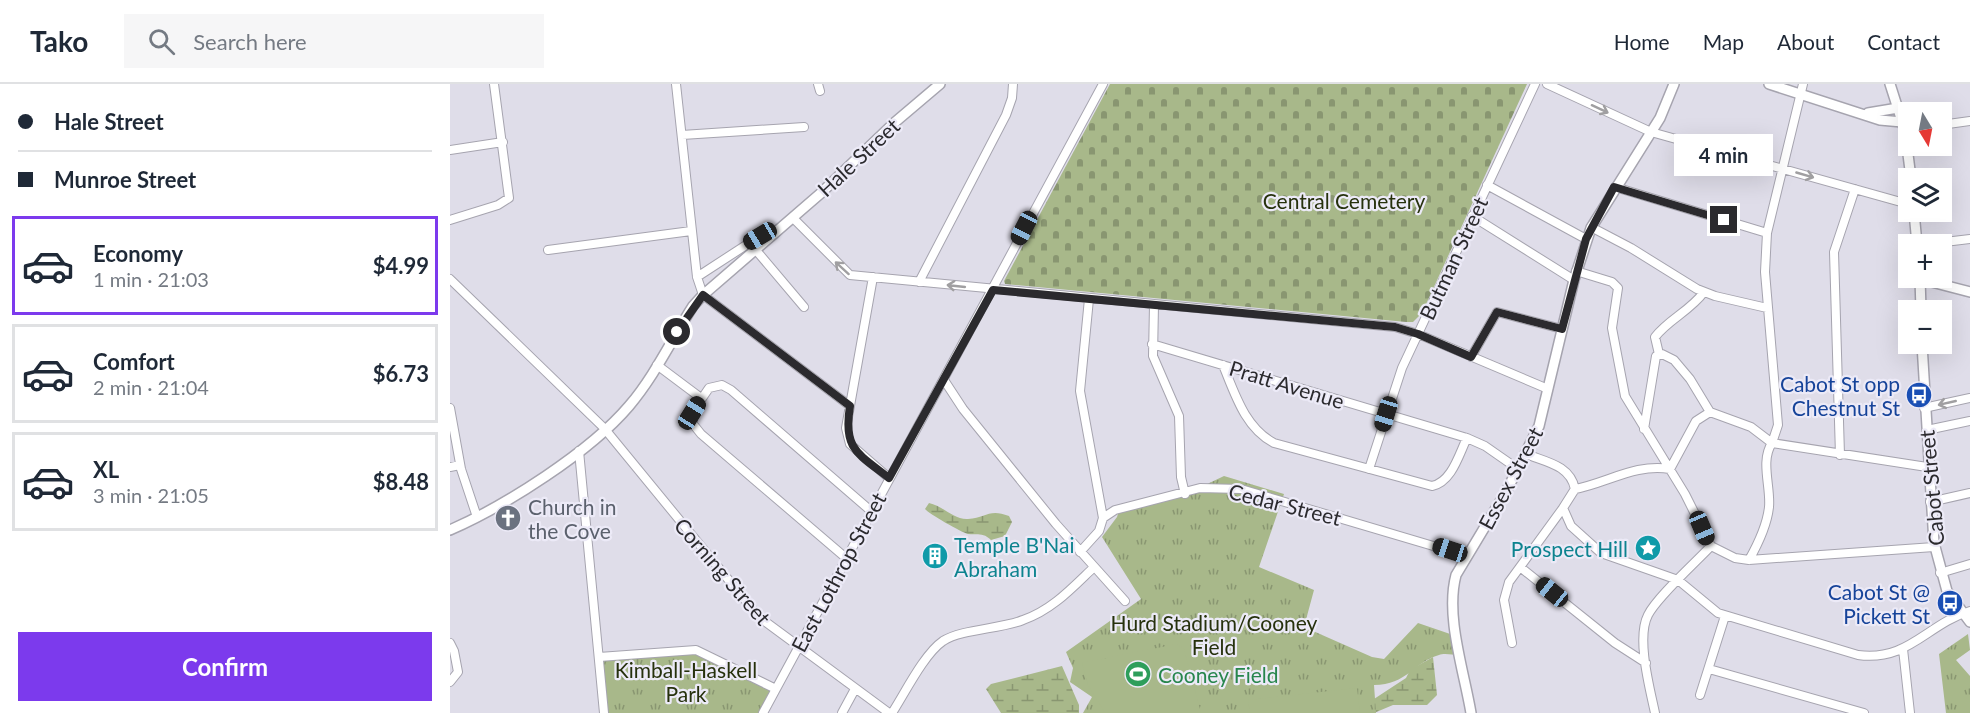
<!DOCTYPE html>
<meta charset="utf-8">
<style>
:root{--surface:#fff;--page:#f6f6f7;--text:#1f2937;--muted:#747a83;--line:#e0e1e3;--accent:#7c3aed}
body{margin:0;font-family:Lato,sans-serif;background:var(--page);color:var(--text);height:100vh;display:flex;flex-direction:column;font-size:22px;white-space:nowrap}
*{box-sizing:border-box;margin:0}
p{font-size:20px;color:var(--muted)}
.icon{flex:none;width:33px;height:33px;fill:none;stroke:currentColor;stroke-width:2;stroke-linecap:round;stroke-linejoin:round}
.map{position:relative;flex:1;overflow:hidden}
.drawer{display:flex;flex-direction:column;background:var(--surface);width:450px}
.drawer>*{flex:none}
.banner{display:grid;align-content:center;height:132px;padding:0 18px;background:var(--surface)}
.needle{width:39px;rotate:170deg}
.fabs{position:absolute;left:1448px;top:18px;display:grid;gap:12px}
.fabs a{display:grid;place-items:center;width:54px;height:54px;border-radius:0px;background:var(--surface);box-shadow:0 6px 24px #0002;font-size:30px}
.end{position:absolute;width:27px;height:27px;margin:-14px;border:8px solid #2b2a2e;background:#fff;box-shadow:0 0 0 3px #fff}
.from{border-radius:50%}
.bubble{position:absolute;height:42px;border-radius:0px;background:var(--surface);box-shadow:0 6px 24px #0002;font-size:20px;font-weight:700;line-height:42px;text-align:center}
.car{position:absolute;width:18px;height:36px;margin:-18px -9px;border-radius:8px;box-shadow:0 0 4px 2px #0007;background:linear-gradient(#222 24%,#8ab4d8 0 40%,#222 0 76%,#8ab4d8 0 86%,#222 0)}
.banner b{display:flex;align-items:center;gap:21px;height:57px;font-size:22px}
.banner b+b{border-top:2px solid var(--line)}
.banner i{width:15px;height:15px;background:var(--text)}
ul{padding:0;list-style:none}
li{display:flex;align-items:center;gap:18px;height:99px;margin:0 12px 9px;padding:0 6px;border:3px solid var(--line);border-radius:0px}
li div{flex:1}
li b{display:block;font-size:22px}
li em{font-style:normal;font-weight:700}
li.on{border-color:var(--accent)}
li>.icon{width:54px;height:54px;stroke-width:1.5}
.button{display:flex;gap:12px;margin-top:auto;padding:12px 18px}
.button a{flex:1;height:69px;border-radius:0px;background:var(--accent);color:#fff;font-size:24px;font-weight:700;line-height:69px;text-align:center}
header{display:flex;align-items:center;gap:36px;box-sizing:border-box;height:84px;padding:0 30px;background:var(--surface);border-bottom:2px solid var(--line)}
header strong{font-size:28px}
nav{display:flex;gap:33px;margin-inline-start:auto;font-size:21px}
.search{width:420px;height:54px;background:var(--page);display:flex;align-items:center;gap:15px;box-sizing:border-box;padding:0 21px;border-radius:0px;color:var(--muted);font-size:22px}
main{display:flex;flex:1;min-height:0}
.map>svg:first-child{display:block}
.wetland{fill:url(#wetland-marsh)}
.cemetery{fill:url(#cemetery-stones)}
.park{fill:url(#park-tufts)}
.garden{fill:#a8b88a}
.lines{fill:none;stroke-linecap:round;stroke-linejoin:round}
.minor-casing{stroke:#a6a4af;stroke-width:10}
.major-casing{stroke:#a6a4af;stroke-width:12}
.minor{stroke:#fff;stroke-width:8}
.major{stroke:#fff;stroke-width:9}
.oneway{stroke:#a09fa1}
.route{stroke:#2b2a2e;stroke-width:8}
.labels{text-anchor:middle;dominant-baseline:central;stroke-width:4.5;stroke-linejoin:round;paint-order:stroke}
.street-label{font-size:21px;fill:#2b2a2e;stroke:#eceaf7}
.park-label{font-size:21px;fill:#26310c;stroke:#eceaf7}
.transit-label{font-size:21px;fill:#164399;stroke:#eceaf7;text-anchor:end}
.worship-label{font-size:21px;fill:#5b616d;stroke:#eceaf7;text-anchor:start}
.culture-label{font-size:21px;fill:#0d838f;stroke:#eceaf7;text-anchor:start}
.leisure-label{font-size:21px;fill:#27864d;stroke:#eceaf7;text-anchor:start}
</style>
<header>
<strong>Tako</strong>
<div class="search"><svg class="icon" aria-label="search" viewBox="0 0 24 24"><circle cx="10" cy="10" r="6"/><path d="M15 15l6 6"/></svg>Search here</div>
<nav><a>Home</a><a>Map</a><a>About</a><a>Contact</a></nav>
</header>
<main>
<section class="drawer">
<div class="banner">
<b><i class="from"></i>Hale Street</b>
<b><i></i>Munroe Street</b>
</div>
<ul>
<li class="on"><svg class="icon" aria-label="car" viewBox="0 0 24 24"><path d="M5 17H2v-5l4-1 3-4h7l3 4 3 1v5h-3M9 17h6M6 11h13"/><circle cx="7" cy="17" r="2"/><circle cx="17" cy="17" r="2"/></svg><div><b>Economy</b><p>1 min · 21:03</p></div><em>$4.99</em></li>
<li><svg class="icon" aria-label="car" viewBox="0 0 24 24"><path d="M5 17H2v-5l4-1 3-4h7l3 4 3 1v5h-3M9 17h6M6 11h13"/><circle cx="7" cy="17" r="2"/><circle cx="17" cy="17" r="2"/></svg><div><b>Comfort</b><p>2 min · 21:04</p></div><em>$6.73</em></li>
<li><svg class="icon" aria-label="car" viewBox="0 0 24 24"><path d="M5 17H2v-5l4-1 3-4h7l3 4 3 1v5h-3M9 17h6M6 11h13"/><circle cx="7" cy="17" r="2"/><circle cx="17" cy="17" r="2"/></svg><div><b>XL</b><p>3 min · 21:05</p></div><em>$8.48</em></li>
</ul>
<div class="button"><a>Confirm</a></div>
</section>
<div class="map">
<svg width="1520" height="629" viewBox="0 0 1520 629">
<defs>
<pattern id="wetland-marsh" width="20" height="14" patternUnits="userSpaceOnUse" patternTransform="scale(1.5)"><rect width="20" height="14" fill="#a8b88a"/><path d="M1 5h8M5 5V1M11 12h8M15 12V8" fill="none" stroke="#899671"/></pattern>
<pattern id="cemetery-stones" width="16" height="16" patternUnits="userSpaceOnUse" patternTransform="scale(1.5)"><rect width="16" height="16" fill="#a8b88a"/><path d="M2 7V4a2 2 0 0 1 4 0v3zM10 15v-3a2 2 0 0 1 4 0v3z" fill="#899671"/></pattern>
<pattern id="park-tufts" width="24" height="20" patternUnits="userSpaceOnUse" patternTransform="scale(1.5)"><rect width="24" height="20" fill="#a8b88a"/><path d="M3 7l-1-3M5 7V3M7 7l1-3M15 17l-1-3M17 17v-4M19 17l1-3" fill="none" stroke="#899671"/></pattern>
</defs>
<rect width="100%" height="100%" fill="#dfdde9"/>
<path class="wetland" d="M479,419C493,422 504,436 518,435C536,434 539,424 559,432L562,438L555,452L541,456C533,448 527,451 518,450C511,448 479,430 475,425Z
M983,573L987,611L977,621H943L924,629V615L956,594L960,586Z
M612,582L629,621V629H551L536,605L541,600Z"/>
<path class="cemetery" d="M660,0H1077L972,229L963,238H956L555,200L554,197Z"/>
<path class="park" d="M774,392L834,410L809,483L864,506L854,543L922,573L934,575L968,539L1006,552L1009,571C1003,571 994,569 989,571C964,578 957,601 924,601L926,629H633L642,613L620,598L623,584L616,568L691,515L652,453L667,433L671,420L700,414L730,413Z
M1518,550L1520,566L1506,576L1520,592V629H1496L1489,570Z
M246,566L323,602L311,629H154L149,573Z"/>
<path class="garden" d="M727,560L734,565L751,629H655L638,601L632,579Z
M907,604L910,629H800L798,616Z"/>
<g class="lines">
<defs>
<path id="minor" d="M226,0L247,193L253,211L400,322
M368,0L370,7
M1097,0L1201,48L1458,120
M1353,0L1317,149L1315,188L1328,341L1322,359L1477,383
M1491,41L1520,37
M232,51L354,43
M0,66L53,58
M1037,101L1136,155
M1165,103L1317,149
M1022,132L1124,196
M343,134L400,191L945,243L968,250L1098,305
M0,136L48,121L59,114L44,0
M1141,143L1181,164L1247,205L1265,212L1317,224
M1478,160L1520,155
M305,165L354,223
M98,166L241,147
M1126,187L1162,198L1168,204L1162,244L1175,312L1235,410L1261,462C1245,479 1207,513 1198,531C1186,554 1200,605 1205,629
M247,193L310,152L325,147
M423,193L396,344L400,360L439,394
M0,195L154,344L309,533L439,629
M469,198L556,31L562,14L563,0
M704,221L703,272L729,332L731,393L735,410
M702,260L1017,354L1035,362L1068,385
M1209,270L1205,253C1219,235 1240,227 1254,208
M1021,273L1047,228L1112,245
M207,281L251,314
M773,281C785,310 795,344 824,359L982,402C1002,398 1009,370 1017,354
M494,296L513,325L606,440L675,517
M0,324L11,385L27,433
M1474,324L1520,314
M1194,345L1206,272L1212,270L1224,276L1240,295L1260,328L1301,343L1322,359C1310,377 1321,403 1319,423C1317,442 1308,460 1299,476
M1477,346L1520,337
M129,367L154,629
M1076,370C1096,378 1120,381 1125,405L1113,424L1121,442L1151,469L1228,496L1268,529L1408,571C1458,578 1477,540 1520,527
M1390,371L1384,168L1405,105
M0,383L10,381
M919,385L952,284L1085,0
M1125,405C1157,399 1186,379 1220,385L1246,337L1260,328
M1480,418L1520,409
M653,434L665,426L750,404L791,405L1017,472
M1261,462L1285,474L1299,476L1484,463
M630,468L649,447L653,434L630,307L639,215
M396,474L251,350L243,340L242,329L259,304L272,301L281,306L421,427
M1070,483L1165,559L1196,579
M1490,489L1520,480
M0,559L4,567L8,588L0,598
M1062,559L1054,516L1059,498L1113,424
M1453,565L1460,629
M149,573L246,566L326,605
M1259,585L1414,629
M1250,611L1275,532
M313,629L653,0
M392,629L405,605
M442,629C455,609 474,570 493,557C512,545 551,545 573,536C602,526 622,504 643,484"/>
<path id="major" d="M1319,0L1430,36L1452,38
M1440,0L1455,47L1461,94
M1418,29L1448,24
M1464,128L1467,160
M1470,194L1471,226
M1470,195L1520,208
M1472,260L1484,459L1497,507L1520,538
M0,446C55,422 140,368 179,322C204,293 222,255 243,222L253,211L371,109L444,39L490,0
M1021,629C1014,587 995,532 1006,491L1057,406L1089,342L1124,196L1141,144L1210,34L1224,0"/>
</defs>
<use href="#minor" class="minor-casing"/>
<use href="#major" class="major-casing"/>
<use href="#minor" class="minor"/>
<use href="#major" class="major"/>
</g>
<defs><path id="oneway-shaft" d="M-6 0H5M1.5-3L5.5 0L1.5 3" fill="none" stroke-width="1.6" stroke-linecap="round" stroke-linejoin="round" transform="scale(1.5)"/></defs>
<g class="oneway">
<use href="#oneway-shaft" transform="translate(1150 25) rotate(25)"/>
<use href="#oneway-shaft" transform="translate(1355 91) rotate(16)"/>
<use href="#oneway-shaft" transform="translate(392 184) rotate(-138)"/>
<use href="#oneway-shaft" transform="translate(506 202) rotate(-174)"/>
<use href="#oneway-shaft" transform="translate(1497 319) rotate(167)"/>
</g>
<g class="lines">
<path class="route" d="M227,248L253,211L400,322C393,365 407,369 439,394L543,206L945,243L968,250L1021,273L1047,228L1112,245L1136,155L1164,103L1274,136"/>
</g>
<defs>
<symbol id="bus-disc" viewBox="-11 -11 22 22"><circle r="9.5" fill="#1a4fb4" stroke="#eceaf7"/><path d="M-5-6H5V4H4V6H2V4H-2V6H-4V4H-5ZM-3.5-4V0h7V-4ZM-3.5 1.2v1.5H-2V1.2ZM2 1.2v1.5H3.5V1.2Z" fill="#fff"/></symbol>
<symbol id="church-disc" viewBox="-11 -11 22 22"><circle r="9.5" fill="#6b7280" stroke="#eceaf7"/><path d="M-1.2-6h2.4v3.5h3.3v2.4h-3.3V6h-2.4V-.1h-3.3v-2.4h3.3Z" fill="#fff"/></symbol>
<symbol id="sight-disc" viewBox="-11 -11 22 22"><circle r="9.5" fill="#0f9aa8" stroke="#eceaf7"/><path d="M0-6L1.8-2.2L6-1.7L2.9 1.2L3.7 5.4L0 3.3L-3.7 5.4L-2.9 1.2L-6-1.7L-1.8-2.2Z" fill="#fff"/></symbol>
<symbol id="building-disc" viewBox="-11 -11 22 22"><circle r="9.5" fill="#0f9aa8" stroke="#eceaf7"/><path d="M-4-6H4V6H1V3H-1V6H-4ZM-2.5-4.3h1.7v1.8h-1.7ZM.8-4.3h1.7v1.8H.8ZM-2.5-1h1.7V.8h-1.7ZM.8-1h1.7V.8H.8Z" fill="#fff"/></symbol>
<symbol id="stadium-disc" viewBox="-11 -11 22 22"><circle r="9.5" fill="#2e9e5b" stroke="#eceaf7"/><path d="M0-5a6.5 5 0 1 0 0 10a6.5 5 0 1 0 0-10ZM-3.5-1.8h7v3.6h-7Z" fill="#fff"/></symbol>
</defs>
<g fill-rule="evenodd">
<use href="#bus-disc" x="1454" y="296" width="30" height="30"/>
<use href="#church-disc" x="43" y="419" width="30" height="30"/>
<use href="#sight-disc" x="1183" y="449" width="30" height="30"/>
<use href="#building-disc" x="470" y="457" width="30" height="30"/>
<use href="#bus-disc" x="1485" y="504" width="30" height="30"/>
<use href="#stadium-disc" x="673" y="575" width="30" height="30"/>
</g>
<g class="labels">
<g class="street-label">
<text transform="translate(408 73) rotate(-43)">Hale Street</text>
<text transform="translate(1003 174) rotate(-65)">Butman Street</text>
<text transform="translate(837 300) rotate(17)">Pratt Avenue</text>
<text transform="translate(1060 394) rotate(-62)">Essex Street</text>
<text transform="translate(1481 404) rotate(-95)">Cabot Street</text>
<text transform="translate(835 420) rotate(14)">Cedar Street</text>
<text transform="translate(273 487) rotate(49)">Corning Street</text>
<text transform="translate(388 488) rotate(-62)">East Lothrop Street</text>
</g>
<g class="park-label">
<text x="894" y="116">Central Cemetery</text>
<text x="764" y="538">Hurd Stadium/Cooney<tspan x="764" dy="24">Field</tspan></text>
<text x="236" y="585">Kimball-Haskell<tspan x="236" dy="24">Park</tspan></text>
</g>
<g class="transit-label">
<text x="1450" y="299">Cabot St opp<tspan x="1450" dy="24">Chestnut St</tspan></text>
<text x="1480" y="507">Cabot St @<tspan x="1480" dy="24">Pickett St</tspan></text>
</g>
<g class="worship-label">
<text x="78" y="422">Church in<tspan x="78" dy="24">the Cove</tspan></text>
</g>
<g class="culture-label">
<text x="504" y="460">Temple B'Nai<tspan x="504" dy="24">Abraham</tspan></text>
<text x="1178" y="464" text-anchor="end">Prospect Hill</text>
</g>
<g class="leisure-label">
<text x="708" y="590">Cooney Field</text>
</g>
</g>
</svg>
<div class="fabs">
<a><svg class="needle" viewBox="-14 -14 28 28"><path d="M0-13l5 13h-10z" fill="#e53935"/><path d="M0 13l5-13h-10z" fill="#747a83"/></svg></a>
<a><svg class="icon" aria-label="layers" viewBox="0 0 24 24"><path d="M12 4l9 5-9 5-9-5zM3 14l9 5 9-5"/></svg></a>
<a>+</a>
<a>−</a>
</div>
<i class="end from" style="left:227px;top:248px"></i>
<i class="end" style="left:1274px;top:136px"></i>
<div class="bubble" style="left:1224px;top:50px;width:99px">4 min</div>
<i class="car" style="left:574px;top:144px;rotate:207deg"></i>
<i class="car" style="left:310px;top:152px;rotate:239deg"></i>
<i class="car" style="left:242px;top:329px;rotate:32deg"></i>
<i class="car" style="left:936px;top:330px;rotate:197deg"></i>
<i class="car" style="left:1252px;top:444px;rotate:157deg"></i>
<i class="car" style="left:1000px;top:466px;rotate:288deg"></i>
<i class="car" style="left:1102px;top:508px;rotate:309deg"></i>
</div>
</main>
